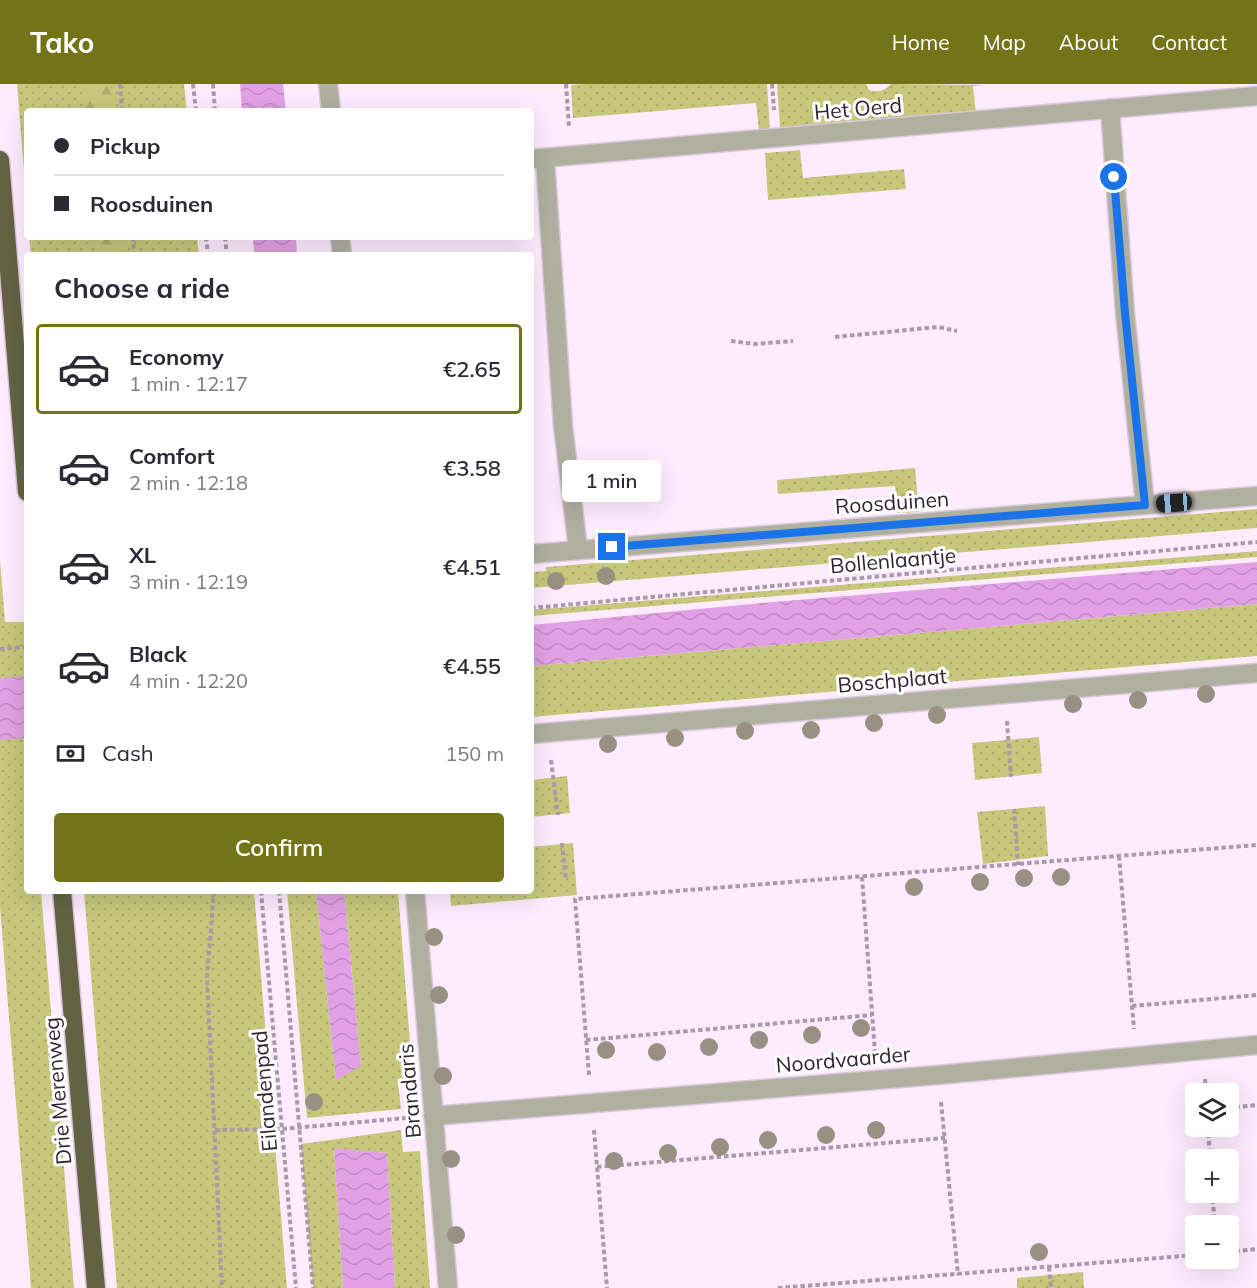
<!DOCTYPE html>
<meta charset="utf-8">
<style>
:root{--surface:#fff;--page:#f2f2f3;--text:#2b2b33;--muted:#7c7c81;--line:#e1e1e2;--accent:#737317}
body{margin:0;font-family:Mulish,sans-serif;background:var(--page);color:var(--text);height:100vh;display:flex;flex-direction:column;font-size:22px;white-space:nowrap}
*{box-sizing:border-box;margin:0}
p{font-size:20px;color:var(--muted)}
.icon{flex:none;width:33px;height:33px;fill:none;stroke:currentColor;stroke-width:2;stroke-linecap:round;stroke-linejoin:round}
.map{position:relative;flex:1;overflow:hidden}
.side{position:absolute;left:24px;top:168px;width:510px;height:642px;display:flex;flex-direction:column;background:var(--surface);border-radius:6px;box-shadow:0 6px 24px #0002}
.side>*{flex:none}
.hud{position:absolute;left:24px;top:24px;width:510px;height:132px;border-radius:6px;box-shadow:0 6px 24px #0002;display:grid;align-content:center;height:132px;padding:0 30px;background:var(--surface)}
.fabs{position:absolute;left:1185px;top:999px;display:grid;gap:12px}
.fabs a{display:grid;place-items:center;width:54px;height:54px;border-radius:6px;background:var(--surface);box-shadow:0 6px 24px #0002;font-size:30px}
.end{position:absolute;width:27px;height:27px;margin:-14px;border:8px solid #1a73e8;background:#fff;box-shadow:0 0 0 3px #fff}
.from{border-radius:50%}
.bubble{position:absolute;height:42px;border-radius:6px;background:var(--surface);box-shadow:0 6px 24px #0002;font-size:20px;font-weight:600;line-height:42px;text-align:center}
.car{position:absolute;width:18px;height:36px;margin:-18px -9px;border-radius:8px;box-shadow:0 0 4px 2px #0007;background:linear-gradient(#222 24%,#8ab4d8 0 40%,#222 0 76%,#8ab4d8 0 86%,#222 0)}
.hud b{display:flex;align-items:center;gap:21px;height:57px;font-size:22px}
.hud b+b{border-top:2px solid var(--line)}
.hud i{width:15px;height:15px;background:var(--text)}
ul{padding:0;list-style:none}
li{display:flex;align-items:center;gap:18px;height:90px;margin:0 12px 9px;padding:0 18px;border:3px solid transparent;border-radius:6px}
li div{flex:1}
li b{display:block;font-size:22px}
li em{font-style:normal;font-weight:600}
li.selected{border-color:var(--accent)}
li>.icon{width:54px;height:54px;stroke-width:1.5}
h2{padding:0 30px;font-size:27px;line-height:72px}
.pay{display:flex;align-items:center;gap:15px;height:66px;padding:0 30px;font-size:22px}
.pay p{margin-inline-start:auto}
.primary-button{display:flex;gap:12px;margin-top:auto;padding:12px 30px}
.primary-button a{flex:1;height:69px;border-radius:6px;background:var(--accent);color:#fff;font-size:24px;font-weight:600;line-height:69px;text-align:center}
header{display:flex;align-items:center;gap:36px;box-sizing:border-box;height:84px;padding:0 30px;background:var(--accent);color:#fff}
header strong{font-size:28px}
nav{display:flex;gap:33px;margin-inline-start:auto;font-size:21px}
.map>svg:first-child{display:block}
.grass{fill:url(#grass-dots)}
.forest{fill:url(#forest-firs)}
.water{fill:url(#water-waves)}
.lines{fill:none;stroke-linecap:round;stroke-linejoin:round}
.minor-casing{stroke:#d9c8d9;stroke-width:21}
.highway-casing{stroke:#d9c8d9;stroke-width:21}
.path{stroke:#a99aa9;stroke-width:4;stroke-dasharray:4.5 3;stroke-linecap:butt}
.minor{stroke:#afb0a0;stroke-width:18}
.highway{stroke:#636343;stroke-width:18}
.tree{fill:#989082}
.route{stroke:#1a73e8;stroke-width:8}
.labels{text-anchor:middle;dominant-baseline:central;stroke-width:6;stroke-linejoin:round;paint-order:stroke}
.street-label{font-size:21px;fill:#302530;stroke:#fff}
</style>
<header>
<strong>Tako</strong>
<nav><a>Home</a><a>Map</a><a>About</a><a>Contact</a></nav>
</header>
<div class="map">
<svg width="1257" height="1204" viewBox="0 0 1257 1204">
<defs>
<pattern id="grass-dots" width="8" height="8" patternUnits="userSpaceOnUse" patternTransform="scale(1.5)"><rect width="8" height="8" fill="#c7c87c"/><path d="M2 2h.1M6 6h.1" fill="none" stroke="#abac6c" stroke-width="1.8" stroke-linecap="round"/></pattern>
<pattern id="forest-firs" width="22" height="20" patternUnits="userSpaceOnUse" patternTransform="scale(1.5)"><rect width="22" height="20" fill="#c7c87c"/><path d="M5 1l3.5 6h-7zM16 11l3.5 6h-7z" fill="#abac6c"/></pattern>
<pattern id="water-waves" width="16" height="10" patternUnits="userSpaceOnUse" patternTransform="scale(1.5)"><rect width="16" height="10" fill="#e2a1e4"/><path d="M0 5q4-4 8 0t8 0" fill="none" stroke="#c28ac4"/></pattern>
</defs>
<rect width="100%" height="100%" fill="#feecfe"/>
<path class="grass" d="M17,0H184L187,27H27V124Z
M586,0H767L770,45L759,47L756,19L573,34L571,1Z
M777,0H866L869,6C878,9 884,7 891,0L986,1L973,2L976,29L780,44Z
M800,66L803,94L904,85L906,105L768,116L765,69Z
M29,153H197L199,171H31Z
M915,384L919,428L898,429L895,402L778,410L777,396Z
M1257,425V444L531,504V488L546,487V483Z
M1257,467V473L531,532V526Z
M0,476L5,538H27V807H41L74,1204H31L0,823Z
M1257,520V572L531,633V582Z
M1039,653L1042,689L975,696L972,659Z
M567,692L570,729L531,733V696Z
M1045,722L1048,772L983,780L977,728Z
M573,759L577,811L451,822L450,807H531V763Z
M84,807H254L287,1204H117Z
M287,807H316L336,995L361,982L344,807H398L413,996L398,998L401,1025L307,1034Z
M401,1046L403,1068L420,1067L430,1204H395L387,1069L334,1065L343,1204H313L301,1060Z
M1083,1188L1084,1204H1017V1194Z"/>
<path class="forest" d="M84,0H111L114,27H86Z
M97,153H126L128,171H98Z"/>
<path class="water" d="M240,0H283L286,27H242Z
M253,153H296L297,171H254Z
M1257,478V520L531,582V541L773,518Z
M27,592V654L0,656V594Z
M316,807H344L361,982L336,996Z
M334,1064L387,1069L395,1204H343Z"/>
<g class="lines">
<defs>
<path id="minor" d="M328,0L331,27
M1110,24L1125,229L1145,421
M545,74L563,342L578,465
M531,75L1257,12
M340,153L342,171
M531,470L1257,412
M531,650L1257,589
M415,807L448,1204
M433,1032L938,991L1257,961"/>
<path id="highway" d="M0,76L27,408
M62,807L96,1204"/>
</defs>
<use href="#minor" class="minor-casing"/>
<use href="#highway" class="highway-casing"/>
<path class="path" d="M120,0L122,27
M193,0L196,27
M213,0L215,27
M566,0L569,44
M772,0L774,26
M133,153L134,171
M206,153L208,171
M225,153L227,171
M835,253L938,243L957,247
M731,257L754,260L793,257
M531,524L1257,458
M0,565L27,563
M1007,637L1011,693
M551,676L558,731
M1014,725L1018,781
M562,759L566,796
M1119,772L1134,945
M862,793L875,969
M214,807L207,893L222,1204
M261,807L296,1204
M279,807L313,1204
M1132,922L1257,911
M586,956L872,931
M589,991L575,815L1257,761
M1205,995L1206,1010
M941,1018L958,1191
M1228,1024L1257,1021
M1208,1042L1210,1076
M215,1046L282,1045L406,1034
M594,1046L607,1204
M597,1083L945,1054
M1212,1108L1215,1142
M1228,1168L1257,1165
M1049,1183L1051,1204
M778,1204L1196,1171"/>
<use href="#minor" class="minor"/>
<use href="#highway" class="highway"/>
</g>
<g class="tree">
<circle cx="606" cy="492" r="9"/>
<circle cx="556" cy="497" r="9"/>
<circle cx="1206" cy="610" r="9"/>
<circle cx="1138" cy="616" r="9"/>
<circle cx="1073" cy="620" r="9"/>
<circle cx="937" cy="631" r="9"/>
<circle cx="874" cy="639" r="9"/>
<circle cx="811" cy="646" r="9"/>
<circle cx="745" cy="647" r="9"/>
<circle cx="675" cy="654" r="9"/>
<circle cx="608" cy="660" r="9"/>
<circle cx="1061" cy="793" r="9"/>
<circle cx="1024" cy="794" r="9"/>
<circle cx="980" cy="798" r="9"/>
<circle cx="914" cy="803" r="9"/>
<circle cx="434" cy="853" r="9"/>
<circle cx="439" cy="911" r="9"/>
<circle cx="861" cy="944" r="9"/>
<circle cx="812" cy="951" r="9"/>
<circle cx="759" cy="956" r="9"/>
<circle cx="709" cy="963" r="9"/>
<circle cx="606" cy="966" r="9"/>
<circle cx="657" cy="968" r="9"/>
<circle cx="443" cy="992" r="9"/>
<circle cx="314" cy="1018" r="9"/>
<circle cx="876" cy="1046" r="9"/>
<circle cx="826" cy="1051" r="9"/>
<circle cx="768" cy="1056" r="9"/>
<circle cx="720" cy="1063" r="9"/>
<circle cx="668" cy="1069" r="9"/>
<circle cx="451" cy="1075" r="9"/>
<circle cx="614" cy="1077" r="9"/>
<circle cx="456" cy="1151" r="9"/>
<circle cx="1039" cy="1168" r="9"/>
</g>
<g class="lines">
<path class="route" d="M612,463L1145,421L1125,229L1114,93"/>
</g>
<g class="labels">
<g class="street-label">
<text transform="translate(858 24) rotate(-5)">Het Oerd</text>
<text transform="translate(892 418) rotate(-4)">Roosduinen</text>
<text transform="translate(893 476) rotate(-5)">Bollenlaantje</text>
<text transform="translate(892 596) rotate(-5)">Boschplaat</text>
<text transform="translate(843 975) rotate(-5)">Noordvaarder</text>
<text transform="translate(57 1007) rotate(-95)">Drie Merenweg</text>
<text transform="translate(264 1007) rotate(-95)">Eilandenpad</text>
<text transform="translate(409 1007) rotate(-95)">Brandaris</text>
</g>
</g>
</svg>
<div class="fabs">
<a><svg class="icon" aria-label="layers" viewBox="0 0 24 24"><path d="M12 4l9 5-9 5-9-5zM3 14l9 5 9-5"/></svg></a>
<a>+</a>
<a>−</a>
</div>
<i class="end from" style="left:1114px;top:93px"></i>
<i class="end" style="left:612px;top:463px"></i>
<div class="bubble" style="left:562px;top:376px;width:99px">1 min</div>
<i class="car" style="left:1174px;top:419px;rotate:266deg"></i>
<div class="hud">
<b><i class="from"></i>Pickup</b>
<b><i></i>Roosduinen</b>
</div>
<section class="side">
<h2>Choose a ride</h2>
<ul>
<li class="selected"><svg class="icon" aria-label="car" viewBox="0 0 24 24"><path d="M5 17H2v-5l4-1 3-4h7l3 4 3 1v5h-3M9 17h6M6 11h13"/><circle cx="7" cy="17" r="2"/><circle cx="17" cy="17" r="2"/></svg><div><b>Economy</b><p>1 min · 12:17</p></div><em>€2.65</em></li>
<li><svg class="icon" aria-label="car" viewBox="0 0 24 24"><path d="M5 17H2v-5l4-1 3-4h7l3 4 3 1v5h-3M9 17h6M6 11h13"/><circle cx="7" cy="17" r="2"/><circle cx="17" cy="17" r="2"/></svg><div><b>Comfort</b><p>2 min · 12:18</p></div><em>€3.58</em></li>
<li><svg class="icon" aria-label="car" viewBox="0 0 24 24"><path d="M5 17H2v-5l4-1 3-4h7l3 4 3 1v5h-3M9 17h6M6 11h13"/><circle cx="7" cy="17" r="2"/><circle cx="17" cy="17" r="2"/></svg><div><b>XL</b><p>3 min · 12:19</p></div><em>€4.51</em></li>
<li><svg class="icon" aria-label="car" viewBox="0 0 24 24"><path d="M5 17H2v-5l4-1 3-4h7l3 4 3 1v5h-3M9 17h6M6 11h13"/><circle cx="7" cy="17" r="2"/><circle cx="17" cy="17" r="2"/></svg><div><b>Black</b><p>4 min · 12:20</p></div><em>€4.55</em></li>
</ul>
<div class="pay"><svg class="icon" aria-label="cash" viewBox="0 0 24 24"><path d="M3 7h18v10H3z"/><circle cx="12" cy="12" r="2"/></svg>Cash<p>150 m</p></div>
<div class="primary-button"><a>Confirm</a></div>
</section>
</div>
